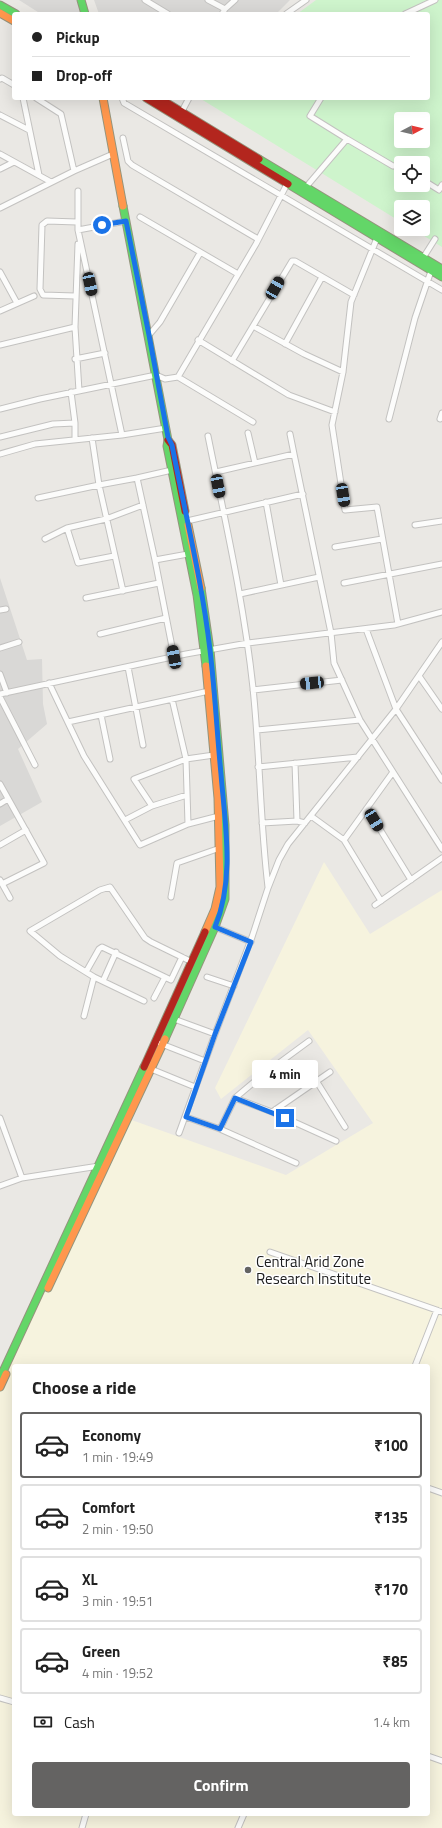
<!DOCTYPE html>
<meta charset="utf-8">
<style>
:root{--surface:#fff;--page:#f2f2f2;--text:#222;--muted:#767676;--line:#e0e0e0;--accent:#646362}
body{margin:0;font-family:"Titillium Web",sans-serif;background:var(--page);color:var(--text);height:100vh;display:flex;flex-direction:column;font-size:15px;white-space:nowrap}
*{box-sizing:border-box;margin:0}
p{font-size:13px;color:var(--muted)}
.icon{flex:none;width:22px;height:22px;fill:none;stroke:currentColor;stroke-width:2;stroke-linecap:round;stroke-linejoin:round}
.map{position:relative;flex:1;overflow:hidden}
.details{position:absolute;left:12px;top:1364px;width:418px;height:452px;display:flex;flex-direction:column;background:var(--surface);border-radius:4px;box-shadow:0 4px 16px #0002}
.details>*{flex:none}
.guide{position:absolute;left:12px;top:12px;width:418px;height:88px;border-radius:4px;box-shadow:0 4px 16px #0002;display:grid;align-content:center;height:88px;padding:0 20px;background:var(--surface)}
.needle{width:26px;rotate:83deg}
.controls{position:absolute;left:394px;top:112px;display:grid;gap:8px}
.controls a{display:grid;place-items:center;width:36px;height:36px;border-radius:4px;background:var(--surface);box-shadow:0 4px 16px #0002;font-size:20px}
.end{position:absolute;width:18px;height:18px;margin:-9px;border:5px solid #1a73e8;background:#fff;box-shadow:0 0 0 2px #fff}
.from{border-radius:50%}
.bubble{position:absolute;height:28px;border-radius:4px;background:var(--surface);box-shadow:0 4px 16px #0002;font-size:13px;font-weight:700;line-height:28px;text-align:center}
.car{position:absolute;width:12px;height:24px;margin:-12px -6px;border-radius:5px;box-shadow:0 0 3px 1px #0007;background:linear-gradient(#222 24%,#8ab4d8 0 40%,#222 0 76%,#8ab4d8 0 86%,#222 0)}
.guide b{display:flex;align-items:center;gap:14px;height:38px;font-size:15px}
.guide b+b{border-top:1px solid var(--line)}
.guide i{width:10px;height:10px;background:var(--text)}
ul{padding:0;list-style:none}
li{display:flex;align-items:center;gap:12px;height:66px;margin:0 8px 6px;padding:0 12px;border:2px solid var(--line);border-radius:4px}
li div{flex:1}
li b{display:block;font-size:15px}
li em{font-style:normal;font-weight:700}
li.active{border-color:var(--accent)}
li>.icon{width:36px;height:36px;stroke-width:1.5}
h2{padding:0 20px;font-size:18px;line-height:48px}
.pay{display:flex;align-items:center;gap:10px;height:44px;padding:0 20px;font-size:15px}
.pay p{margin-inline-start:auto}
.primary-button{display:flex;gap:8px;margin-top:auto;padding:8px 20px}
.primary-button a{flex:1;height:46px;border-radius:4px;background:var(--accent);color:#fff;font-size:16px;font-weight:700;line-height:46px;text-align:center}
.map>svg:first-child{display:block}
.residential{fill:#d9d8d6}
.education{fill:#f6f3de;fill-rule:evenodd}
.park{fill:#cef4cc;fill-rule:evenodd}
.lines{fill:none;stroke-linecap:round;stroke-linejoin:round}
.street-casing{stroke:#c3c2c0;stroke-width:7}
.fast-casing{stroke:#94947c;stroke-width:9}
.slow-casing{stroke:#94947c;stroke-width:9}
.jam-casing{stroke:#94947c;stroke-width:9}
.street{stroke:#fcfcfb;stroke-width:5}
.fast{stroke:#63d668;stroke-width:7}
.slow{stroke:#ff974d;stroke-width:7}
.jam{stroke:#b3261e;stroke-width:7}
.route{stroke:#1a73e8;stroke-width:5}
.poi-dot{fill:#646362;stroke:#fff;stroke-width:1.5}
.labels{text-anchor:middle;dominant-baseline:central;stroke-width:3;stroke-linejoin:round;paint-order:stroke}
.poi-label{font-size:15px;fill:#1c1c1c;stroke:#fff;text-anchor:start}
</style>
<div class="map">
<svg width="442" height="1828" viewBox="0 0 442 1828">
<rect width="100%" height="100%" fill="#eae8e4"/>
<path class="residential" d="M19,0H80L84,14H41Z
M94,0H290L276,14H99Z
M0,578L27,660L42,659L43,704L47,724L18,749L42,802L0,826Z"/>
<path class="education" d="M324,862L370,934L442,890V1828H0V1387L126,1118L286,1175L373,1123L308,1030L221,1099L215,1088ZM14,1366H428V1814H14Z"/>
<path class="park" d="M316,0H442V247L413,229H423V207H401V222L201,99L202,98H428V14H297ZM401,119H423V141H401ZM401,163H423V185H401Z"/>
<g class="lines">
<defs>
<path id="street" d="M145,0L168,14
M208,0L225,9L235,0
M222,14L225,9
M286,14L306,0
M405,14L435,0
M0,79L2,78L14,85
M23,98L39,175
M36,98L61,114L74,171
M122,98L124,103L442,290
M181,113L189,98
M0,115L29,130
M123,138L128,161L132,165L258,239
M347,139L393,166
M0,154L51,182
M0,169L14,162
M423,180L439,190L442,185
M306,187L347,139L310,116L321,98
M78,191V230L122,435L166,428
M0,208L74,171L113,154
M140,217L238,274
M78,230L126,221
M377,238L351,302L343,372L332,425L345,510L377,507L398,624
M78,244L75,327L79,391
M423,258L435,239
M0,272L17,303
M75,296L43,295L40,289L42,225L47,221L77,222
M0,311L34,296
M253,326L304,354L343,372
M149,335L160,322L200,253
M198,340L289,395L335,412
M285,344L322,277
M0,345L75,327
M75,359L105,353
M232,361L292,261H295L354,295
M71,392L75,423V439
M0,409L40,399L156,375L165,379L178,377
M389,419L415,318L431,271
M440,419L442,413
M253,422L178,377L256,244L287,184
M248,433L255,463
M290,434L294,454
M208,436C225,520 244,603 253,688C260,755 260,821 268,887
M0,437L53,424L75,423
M0,454L35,444L122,435
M216,472L294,454L331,633L334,663L360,720L442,849
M137,478L172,470
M38,498L99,485L92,438
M266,502L281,585
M187,521L303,494
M415,525L442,521
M67,528L106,519L143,505
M45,539L67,528L78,563L114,556
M335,547L382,539
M344,583L442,564
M123,591L99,485L137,478L155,560
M240,594L319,577
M86,598L159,583
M0,610L6,609
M366,629L396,709
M100,634L166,618
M0,648L19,642
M174,657L155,560L188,554
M128,667L143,745
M0,674L7,693
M419,676L442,709
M49,683L84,756L140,845L188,824L219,816
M253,690L342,680
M0,694L186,654L248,643L394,625L442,612
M0,697L35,765
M172,699L186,759L188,824
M396,709L442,642
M101,715L110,759
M68,722L209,691
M257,730L360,720
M295,763L297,821
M258,767L358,757
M0,784L44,863L2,884
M0,804L8,799
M152,806L134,779L186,759L214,755
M367,808L411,880
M311,816L344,840
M125,820L152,806L187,795
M262,823L297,821L305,823
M0,845L26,830
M0,880L10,898
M171,897L177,863L220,848
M381,901L344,840L393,772
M375,905L442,858
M215,927L251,942
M86,972L99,949L102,947L171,980L182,957
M207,977L234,986
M103,981L116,952
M154,998L165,977
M144,1001L94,977L60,956L30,931L100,890L110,887L145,938L151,942L192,962
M84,1016L94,977
M174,1019L215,1034
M159,1043L205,1061
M151,1069L195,1087
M317,1082L345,1127
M235,1098L260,1077L309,1041
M272,1112L330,1072
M186,1117L220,1129L296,1163
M0,1118L22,1178L99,1166
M220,1129L235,1098L272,1112L336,1141
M179,1133L215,1034L252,937L268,888L279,860L288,844L396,709L442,780
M0,1186L22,1178
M270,1252L442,1312
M415,1366L437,1310
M428,1488L442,1493
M0,1698L14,1702
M428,1756L442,1761
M82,1828L86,1814
M238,1828L244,1814"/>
<path id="fast" d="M81,0L85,14
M0,5L16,14
M259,159L442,269
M288,184L442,277
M123,206L168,440L167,446L197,595L206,666
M165,1039L215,927L225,899V825L210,650L201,588
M0,1378L144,1067"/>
<path id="slow" d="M0,13L14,21
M103,98L123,206
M188,525L201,588
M205,932L215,909L220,887L218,798L206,666
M48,1288L165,1039
M0,1387L6,1374"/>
<path id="jam" d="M146,98L288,184
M159,98L259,159
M168,440L172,445L185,511
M144,1067L205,932"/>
</defs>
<use href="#street" class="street-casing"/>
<use href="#fast" class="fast-casing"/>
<use href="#slow" class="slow-casing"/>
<use href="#jam" class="jam-casing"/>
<use href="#street" class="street"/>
<use href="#fast" class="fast"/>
<use href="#slow" class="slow"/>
<use href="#jam" class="jam"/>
</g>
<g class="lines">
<path class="route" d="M102,225L126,221L149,335L168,437L172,445C185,513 202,581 210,650C215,691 217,733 221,774C225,824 235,879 215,927L251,942L215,1034L186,1117L220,1129L235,1098L285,1118"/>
</g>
<circle class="poi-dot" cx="248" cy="1270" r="4"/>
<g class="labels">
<g class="poi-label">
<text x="256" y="1261">Central Arid Zone<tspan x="256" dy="17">Research Institute</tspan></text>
</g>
</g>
</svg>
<div class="controls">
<a><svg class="needle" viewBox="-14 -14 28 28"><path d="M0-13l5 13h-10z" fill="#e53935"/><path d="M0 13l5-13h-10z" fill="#767676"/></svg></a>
<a><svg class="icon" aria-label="locate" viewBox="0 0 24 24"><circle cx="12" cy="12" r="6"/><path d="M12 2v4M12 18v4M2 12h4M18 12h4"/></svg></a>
<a><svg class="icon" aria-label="layers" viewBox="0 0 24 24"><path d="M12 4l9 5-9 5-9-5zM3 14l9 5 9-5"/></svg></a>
</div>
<i class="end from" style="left:102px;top:225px"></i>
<i class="end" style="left:285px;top:1118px"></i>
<div class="bubble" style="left:252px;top:1060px;width:66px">4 min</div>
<i class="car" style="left:90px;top:284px;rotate:168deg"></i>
<i class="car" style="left:275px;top:288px;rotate:30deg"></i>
<i class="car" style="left:218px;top:486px;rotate:169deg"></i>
<i class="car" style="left:343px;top:495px;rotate:171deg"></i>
<i class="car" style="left:174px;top:657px;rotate:349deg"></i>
<i class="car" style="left:312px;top:683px;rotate:264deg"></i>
<i class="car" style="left:374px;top:820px;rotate:149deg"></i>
<div class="guide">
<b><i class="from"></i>Pickup</b>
<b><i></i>Drop-off</b>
</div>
<section class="details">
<h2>Choose a ride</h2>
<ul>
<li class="active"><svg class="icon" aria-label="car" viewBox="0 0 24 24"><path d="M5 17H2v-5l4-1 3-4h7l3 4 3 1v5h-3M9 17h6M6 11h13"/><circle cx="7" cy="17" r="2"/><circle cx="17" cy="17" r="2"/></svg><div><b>Economy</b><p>1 min · 19:49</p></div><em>₹100</em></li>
<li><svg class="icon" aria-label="car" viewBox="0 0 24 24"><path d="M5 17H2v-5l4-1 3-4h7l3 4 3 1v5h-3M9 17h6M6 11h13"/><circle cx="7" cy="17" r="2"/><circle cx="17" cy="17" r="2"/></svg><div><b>Comfort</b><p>2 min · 19:50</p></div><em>₹135</em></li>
<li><svg class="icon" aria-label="car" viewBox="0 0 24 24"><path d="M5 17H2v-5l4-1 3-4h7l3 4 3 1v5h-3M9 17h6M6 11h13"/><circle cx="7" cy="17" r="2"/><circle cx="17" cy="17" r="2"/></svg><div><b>XL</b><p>3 min · 19:51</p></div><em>₹170</em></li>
<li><svg class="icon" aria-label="car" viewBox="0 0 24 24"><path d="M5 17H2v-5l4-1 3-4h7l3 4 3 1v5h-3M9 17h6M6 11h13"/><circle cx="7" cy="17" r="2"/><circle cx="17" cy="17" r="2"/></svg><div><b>Green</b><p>4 min · 19:52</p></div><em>₹85</em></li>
</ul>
<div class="pay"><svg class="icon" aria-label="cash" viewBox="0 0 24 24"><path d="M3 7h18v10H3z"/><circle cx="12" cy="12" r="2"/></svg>Cash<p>1.4 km</p></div>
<div class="primary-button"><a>Confirm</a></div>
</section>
</div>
